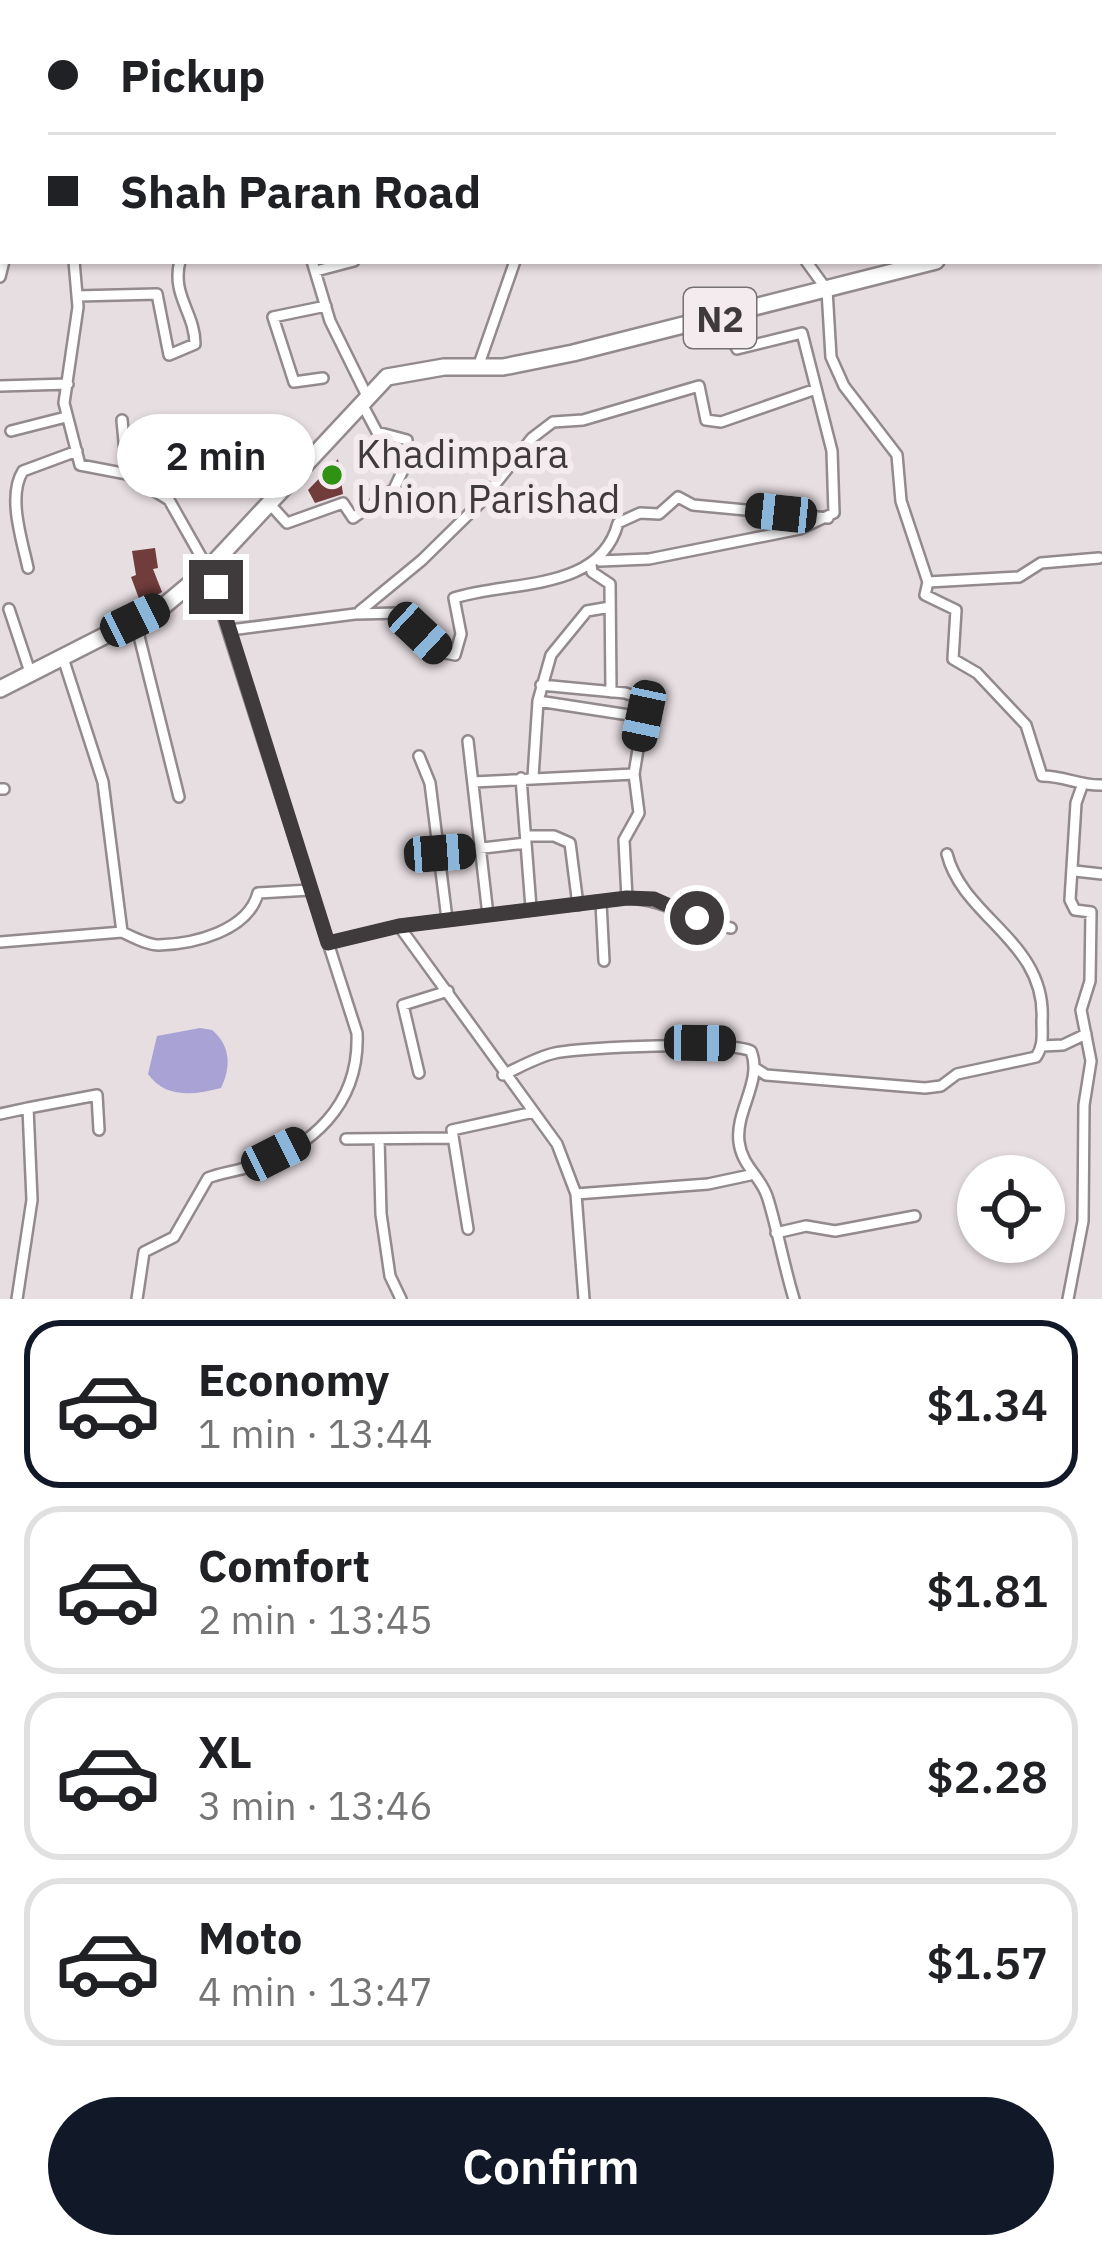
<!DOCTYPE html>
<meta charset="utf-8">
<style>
:root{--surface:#fff;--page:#f6f6f6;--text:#202124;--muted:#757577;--line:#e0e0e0;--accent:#111827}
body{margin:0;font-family:"IBM Plex Sans",sans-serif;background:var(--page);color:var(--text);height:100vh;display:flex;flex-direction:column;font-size:45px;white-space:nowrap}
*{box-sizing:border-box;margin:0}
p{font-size:39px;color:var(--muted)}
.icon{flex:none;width:66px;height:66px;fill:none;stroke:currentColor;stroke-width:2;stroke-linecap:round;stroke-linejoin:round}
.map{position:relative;height:1299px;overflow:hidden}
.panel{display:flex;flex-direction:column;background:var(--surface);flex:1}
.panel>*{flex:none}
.hud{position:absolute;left:0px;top:0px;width:1104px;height:264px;box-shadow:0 3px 9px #0004;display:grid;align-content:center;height:264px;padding:0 48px;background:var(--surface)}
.fabs{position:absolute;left:957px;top:1155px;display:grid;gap:24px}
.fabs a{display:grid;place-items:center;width:108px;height:108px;border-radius:50%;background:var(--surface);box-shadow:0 3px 9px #0004;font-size:60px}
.end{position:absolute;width:54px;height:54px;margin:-27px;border:15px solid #3f3b3d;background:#fff;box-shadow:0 0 0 6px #fff}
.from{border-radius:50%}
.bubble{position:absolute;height:84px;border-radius:42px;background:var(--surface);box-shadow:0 3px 9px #0004;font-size:39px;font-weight:600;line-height:84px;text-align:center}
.car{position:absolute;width:36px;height:72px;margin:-36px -18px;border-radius:15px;box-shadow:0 0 9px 3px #0007;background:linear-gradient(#222 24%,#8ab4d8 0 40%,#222 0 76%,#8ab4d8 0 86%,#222 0)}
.hud b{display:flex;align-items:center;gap:42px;height:114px;font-size:45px}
.hud b+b{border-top:3px solid var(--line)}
.hud i{width:30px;height:30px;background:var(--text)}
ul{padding:21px 0 0;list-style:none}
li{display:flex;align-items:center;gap:36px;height:168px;margin:0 24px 18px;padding:0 24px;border:6px solid var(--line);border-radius:36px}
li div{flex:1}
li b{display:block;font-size:45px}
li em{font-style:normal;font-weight:600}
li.selected{border-color:var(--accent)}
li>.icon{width:108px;height:108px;stroke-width:1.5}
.cta{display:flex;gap:24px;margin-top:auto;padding:24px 48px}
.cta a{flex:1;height:138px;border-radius:72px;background:var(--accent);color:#fff;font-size:48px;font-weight:600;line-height:138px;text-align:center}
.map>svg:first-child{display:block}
.water{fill:#a8a2d5}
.building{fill:#703c3c}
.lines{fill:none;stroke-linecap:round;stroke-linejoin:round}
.minor-casing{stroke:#928a8d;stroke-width:14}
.highway-casing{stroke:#928a8d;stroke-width:20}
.minor{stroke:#fff;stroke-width:9}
.highway{stroke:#fff;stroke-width:15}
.route{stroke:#3f3b3d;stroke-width:15}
.poi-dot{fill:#2f9213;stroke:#f4ebef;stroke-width:4.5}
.labels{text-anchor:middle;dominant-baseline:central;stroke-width:12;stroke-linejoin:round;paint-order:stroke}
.shield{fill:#f4ebef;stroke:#757072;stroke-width:3}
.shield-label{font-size:36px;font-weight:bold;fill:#3f3b3d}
.poi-label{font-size:39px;fill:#3f3b3d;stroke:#f4ebef;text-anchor:start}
</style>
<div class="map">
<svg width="1102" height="1299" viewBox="0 0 1102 1299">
<rect width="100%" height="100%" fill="#e7dee2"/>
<path class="water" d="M200,1028L212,1030C231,1046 231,1067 221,1088C194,1095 166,1099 148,1074L157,1036Z"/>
<path class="building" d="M338,459L343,494L315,503L308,490Z
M155,548L158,568L153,569L162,592L141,604L131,577L136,575L132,551Z"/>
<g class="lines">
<defs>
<path id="minor" d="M905,0L906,3
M303,3L305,0
M569,3V0
M707,3L708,0
M1044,3L1059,0
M1101,68H1102
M0,98H3
M1101,148L1102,147
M0,239L3,241
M74,261L78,307L64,403L80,465L127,474L169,500L208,569L357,1033C360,1104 312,1150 245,1168C232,1172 220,1173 208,1178L174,1237L144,1252L137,1299
M312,261L330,321L367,396
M806,261L827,290L831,357L844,386L897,455L901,501L928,582L925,595L956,610L953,659L977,673L1026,725L1042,776C1066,776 1079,786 1102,785
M316,271L354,261
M0,277L4,261
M77,296L157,294L169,355L195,344C195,313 171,295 180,261
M478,367L515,261
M323,378L294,382L273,317L326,306
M0,386L68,384
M361,402L377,432L407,440
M122,420L127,474
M11,431L66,417
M268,502L287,523L343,503L353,518L394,489L412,451
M600,561L649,559L800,529L834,513L832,451L802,333L737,349L723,317
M591,565L592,572L610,584L611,692
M28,568C22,540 7,496 23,471L77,451
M928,582L1019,577L1041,563L1099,558
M198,603L216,587
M9,609L30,672
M360,611L422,560L480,503L532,438L553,422L583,420L699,386L706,420L721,422L816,389
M135,620L179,797
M230,630L355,614L400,613L440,652L455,655L461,634L454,598C509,580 600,593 618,523L640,513L659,514L678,497L693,505L828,518
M541,685L625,693L646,700L634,774L639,813L624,840L627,898
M538,701L655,719
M468,741L488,915
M419,756L430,783L447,919
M533,777L538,701L551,655L587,611L610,607
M521,778L531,908
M473,782L634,774
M0,789H4
M526,836H554L570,843L578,905
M440,853L526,843
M1075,871L1102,874
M601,903L604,961
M399,926L557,1144L576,1194L584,1299
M122,932C133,937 147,945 159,945C194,944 248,931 258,893L310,890
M0,942L122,932L103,782L62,655
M328,943L399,926L627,898C665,899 693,921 731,928
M1042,1046L1063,1045L1086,1034
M755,1068L766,1075L925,1088L941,1086L957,1074L1036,1057C1044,1045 1042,1035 1042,1021C1047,942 963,918 947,854
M419,1073L403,1005L448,991
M503,1075C520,1067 537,1057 555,1053C584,1047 729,1041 751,1051C763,1081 735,1111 739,1142C742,1167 762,1177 768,1199C778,1232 784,1266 794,1299
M0,1114L28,1108
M346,1139L450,1138
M379,1139L381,1214L390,1276L401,1299
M576,1194L708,1184L750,1175
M468,1229L452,1130L534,1112
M776,1233L806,1226L835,1231L915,1216
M17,1299L32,1200L28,1108L97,1095L99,1130
M1068,1299L1083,1221L1084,1105L1091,1061L1081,1010L1090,981L1091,912L1075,910L1070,900L1076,803L1082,786"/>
<path id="highway" d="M1101,217H1102
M0,689L165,605L208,569L387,377L444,367H503L573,353L936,261"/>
</defs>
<use href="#minor" class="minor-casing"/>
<use href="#highway" class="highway-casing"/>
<use href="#minor" class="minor"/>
<use href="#highway" class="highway"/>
</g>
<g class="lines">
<path class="route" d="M216,587L328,943L399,926L627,898L654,899L697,918"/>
</g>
<circle class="poi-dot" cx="332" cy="475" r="12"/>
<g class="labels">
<rect class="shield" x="684" y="288" width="72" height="60" rx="9"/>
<g class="shield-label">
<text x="720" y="318">N2</text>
</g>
<g class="poi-label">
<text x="356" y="453">Khadimpara<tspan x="356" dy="45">Union Parishad</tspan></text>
</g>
</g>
</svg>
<div class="fabs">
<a><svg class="icon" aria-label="locate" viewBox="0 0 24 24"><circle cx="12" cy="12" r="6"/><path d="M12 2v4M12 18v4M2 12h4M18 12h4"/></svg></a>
</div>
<i class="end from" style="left:697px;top:918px"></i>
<i class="end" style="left:216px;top:587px"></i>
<div class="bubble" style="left:117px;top:414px;width:198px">2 min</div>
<i class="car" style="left:781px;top:513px;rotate:276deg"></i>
<i class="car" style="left:135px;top:620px;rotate:64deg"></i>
<i class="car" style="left:420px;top:633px;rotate:133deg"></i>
<i class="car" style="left:644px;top:716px;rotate:192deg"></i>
<i class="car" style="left:440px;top:853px;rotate:86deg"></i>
<i class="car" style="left:700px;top:1043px;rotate:91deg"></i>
<i class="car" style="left:276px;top:1154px;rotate:63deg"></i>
<div class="hud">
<b><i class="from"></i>Pickup</b>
<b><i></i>Shah Paran Road</b>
</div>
</div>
<section class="panel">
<ul>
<li class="selected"><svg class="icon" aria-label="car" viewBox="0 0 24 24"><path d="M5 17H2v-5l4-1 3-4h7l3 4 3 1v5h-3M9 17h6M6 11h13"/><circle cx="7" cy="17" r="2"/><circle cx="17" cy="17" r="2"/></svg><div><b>Economy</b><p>1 min · 13:44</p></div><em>$1.34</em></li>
<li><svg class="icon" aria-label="car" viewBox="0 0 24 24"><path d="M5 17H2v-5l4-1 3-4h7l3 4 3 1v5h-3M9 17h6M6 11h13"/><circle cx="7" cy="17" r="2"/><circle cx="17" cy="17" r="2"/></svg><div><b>Comfort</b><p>2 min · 13:45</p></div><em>$1.81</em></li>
<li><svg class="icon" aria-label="car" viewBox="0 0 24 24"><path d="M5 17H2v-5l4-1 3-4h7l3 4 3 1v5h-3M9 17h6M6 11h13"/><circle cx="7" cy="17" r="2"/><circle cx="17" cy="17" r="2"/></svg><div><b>XL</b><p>3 min · 13:46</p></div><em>$2.28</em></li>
<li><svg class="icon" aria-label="car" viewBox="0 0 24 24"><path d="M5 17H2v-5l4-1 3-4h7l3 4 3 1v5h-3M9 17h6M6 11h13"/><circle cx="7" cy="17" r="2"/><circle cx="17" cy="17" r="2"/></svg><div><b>Moto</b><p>4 min · 13:47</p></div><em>$1.57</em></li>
</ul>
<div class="cta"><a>Confirm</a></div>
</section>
